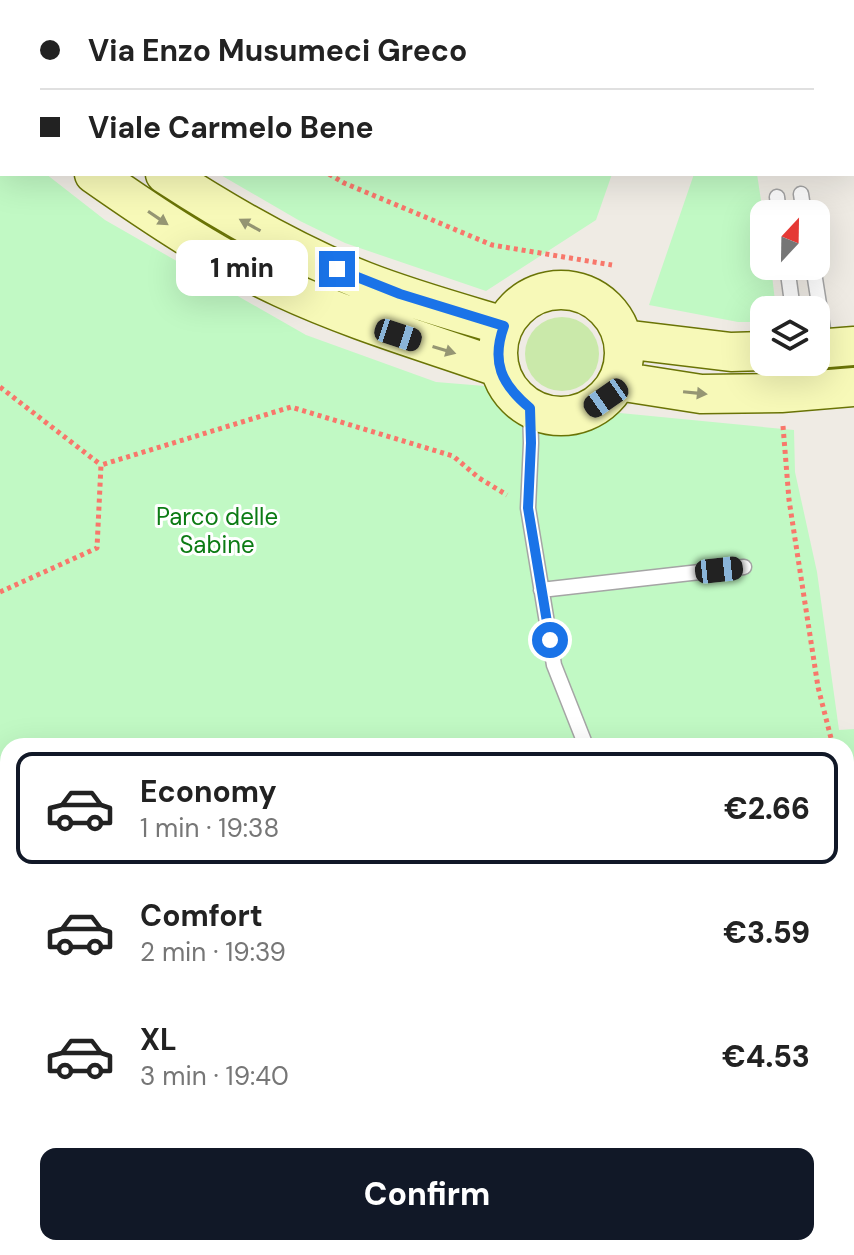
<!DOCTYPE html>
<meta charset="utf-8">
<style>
:root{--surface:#fff;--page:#f6f6f6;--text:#222;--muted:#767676;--line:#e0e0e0;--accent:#111827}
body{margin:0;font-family:"DM Sans",sans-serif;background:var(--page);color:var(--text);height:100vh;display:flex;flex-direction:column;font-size:30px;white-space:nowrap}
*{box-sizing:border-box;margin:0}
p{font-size:26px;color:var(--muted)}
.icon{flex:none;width:44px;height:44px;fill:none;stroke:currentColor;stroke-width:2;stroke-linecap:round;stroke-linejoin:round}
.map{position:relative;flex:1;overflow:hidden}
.sheet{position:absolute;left:0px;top:738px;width:854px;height:518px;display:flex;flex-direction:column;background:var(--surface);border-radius:24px 24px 0 0;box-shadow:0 8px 32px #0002}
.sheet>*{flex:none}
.top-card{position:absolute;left:0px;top:0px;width:854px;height:176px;box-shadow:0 8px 32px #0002;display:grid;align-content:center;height:176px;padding:0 40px;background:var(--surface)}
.needle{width:52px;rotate:22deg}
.controls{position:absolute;left:750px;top:200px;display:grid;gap:16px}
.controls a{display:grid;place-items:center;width:80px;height:80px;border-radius:16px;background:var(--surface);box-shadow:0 8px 32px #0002;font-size:40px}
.end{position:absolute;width:36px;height:36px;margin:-18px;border:10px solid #1a73e8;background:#fff;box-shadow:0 0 0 4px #fff}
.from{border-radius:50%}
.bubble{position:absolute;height:56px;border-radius:16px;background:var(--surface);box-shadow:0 8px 32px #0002;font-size:26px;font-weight:800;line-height:56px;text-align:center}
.car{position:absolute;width:24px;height:48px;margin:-24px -12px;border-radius:10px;box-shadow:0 0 6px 2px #0007;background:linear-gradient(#222 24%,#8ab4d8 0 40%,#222 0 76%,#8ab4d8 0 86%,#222 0)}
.top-card b{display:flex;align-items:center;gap:28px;height:76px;font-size:30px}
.top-card b+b{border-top:2px solid var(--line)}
.top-card i{width:20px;height:20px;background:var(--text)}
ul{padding:14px 0 0;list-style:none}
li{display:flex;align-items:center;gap:24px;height:112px;margin:0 16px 12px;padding:0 24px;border:4px solid transparent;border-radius:16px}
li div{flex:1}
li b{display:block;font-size:30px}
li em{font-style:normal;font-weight:800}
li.on{border-color:var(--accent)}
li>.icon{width:72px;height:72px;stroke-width:1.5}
.cta{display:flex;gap:16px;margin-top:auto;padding:16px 40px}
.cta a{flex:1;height:92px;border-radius:16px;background:var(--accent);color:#fff;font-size:32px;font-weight:800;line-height:92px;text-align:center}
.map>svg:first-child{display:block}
.grass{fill:#cae9aa}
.park{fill:#c1f9c4;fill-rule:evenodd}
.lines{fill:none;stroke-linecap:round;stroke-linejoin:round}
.lane-casing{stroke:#a5a5a5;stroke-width:17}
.secondary-casing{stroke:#6a7406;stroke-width:41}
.path{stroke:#f8776b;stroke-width:5;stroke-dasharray:4 4;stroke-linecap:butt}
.lane{stroke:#fff;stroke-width:14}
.secondary{stroke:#f7f9b8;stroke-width:38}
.oneway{fill:#959673}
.route{stroke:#1a73e8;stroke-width:10}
.labels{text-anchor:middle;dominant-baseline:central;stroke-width:6;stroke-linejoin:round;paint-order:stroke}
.park-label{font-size:24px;fill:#0c7b14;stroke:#fff}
</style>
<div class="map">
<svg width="854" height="1255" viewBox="0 0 854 1255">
<rect width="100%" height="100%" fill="#efebe4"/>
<path class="grass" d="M525 354a37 37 0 1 1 74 0a37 37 0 1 1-74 0Z"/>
<path class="park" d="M2,0H731L732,2H4Z
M0,139L2,174H46L105,220L306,335L436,382L509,388L530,408L549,415L570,416L589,410L794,430L795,472L817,572L839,730L854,729V1255H0ZM8,746H846V1248H8Z
M219,174H612L596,220L486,291L345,243L300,221Z
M694,174H757L764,220V266H771L776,310H764V322H738L649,305Z"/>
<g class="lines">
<defs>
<path id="lane" d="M801,194L804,214
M777,197L779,214
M787,266L793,310
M813,266L826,348
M530,408L531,443L528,508L554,665L586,746
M541,590L744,567
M797,1248L804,1255
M706,1255L713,1248"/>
<path id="secondary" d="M0,35L2,37
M0,97L2,99
M94,174C154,216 215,257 282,288C353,321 426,342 500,368
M165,174C228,215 294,253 364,281C410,299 457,312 504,326
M498 353a63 63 0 1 1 126 0a63 63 0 1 1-126 0Z
M623,339L731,352L764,351
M816,349L854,346
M618,381L701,394L781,393L854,387"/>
</defs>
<use href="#lane" class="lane-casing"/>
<use href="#secondary" class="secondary-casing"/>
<path class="path" d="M87,0L89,2
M329,174L344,183L492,245L612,265
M0,387L101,465
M783,426L789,500L818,687L833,746
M0,592L97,548L101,465L291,407L453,456L479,478L507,495
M846,777L854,789
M846,969L854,966"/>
<use href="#lane" class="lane"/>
<use href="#secondary" class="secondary"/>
</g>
<defs><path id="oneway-solid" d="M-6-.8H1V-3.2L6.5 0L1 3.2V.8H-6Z" transform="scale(2)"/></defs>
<g class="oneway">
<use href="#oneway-solid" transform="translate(158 218) rotate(34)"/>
<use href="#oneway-solid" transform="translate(250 225) rotate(-151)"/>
<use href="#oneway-solid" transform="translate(444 350) rotate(17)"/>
<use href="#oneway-solid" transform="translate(695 393) rotate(6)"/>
</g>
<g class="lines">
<path class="route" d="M337,269L400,294L504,326C491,362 501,384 530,408L531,443L528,508L550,640"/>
</g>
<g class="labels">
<g class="park-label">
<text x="217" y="516">Parco delle<tspan x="217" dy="28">Sabine</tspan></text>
</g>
</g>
</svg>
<div class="controls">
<a><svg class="needle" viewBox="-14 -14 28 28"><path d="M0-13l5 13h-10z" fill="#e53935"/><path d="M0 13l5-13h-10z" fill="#767676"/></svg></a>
<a><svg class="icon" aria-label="layers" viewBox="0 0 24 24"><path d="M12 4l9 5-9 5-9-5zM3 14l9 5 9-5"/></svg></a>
</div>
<i class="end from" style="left:550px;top:640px"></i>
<i class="end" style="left:337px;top:269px"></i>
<div class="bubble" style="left:176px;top:240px;width:132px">1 min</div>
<i class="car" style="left:398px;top:335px;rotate:108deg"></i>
<i class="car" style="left:606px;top:398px;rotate:235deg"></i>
<i class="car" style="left:719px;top:570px;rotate:84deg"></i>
<div class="top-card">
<b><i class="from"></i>Via Enzo Musumeci Greco</b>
<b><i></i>Viale Carmelo Bene</b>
</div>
<section class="sheet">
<ul>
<li class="on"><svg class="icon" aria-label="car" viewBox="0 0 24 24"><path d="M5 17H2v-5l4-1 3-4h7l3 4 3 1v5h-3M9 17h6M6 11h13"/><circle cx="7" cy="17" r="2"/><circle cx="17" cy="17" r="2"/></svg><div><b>Economy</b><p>1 min · 19:38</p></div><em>€2.66</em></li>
<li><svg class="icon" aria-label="car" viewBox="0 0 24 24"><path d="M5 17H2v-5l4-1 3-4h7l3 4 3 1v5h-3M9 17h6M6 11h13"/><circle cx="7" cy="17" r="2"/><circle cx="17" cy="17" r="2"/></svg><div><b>Comfort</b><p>2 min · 19:39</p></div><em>€3.59</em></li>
<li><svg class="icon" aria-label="car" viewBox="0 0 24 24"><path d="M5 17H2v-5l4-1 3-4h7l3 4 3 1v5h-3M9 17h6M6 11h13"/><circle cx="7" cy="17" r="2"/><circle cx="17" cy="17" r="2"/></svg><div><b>XL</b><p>3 min · 19:40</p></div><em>€4.53</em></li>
</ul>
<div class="cta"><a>Confirm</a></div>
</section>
</div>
